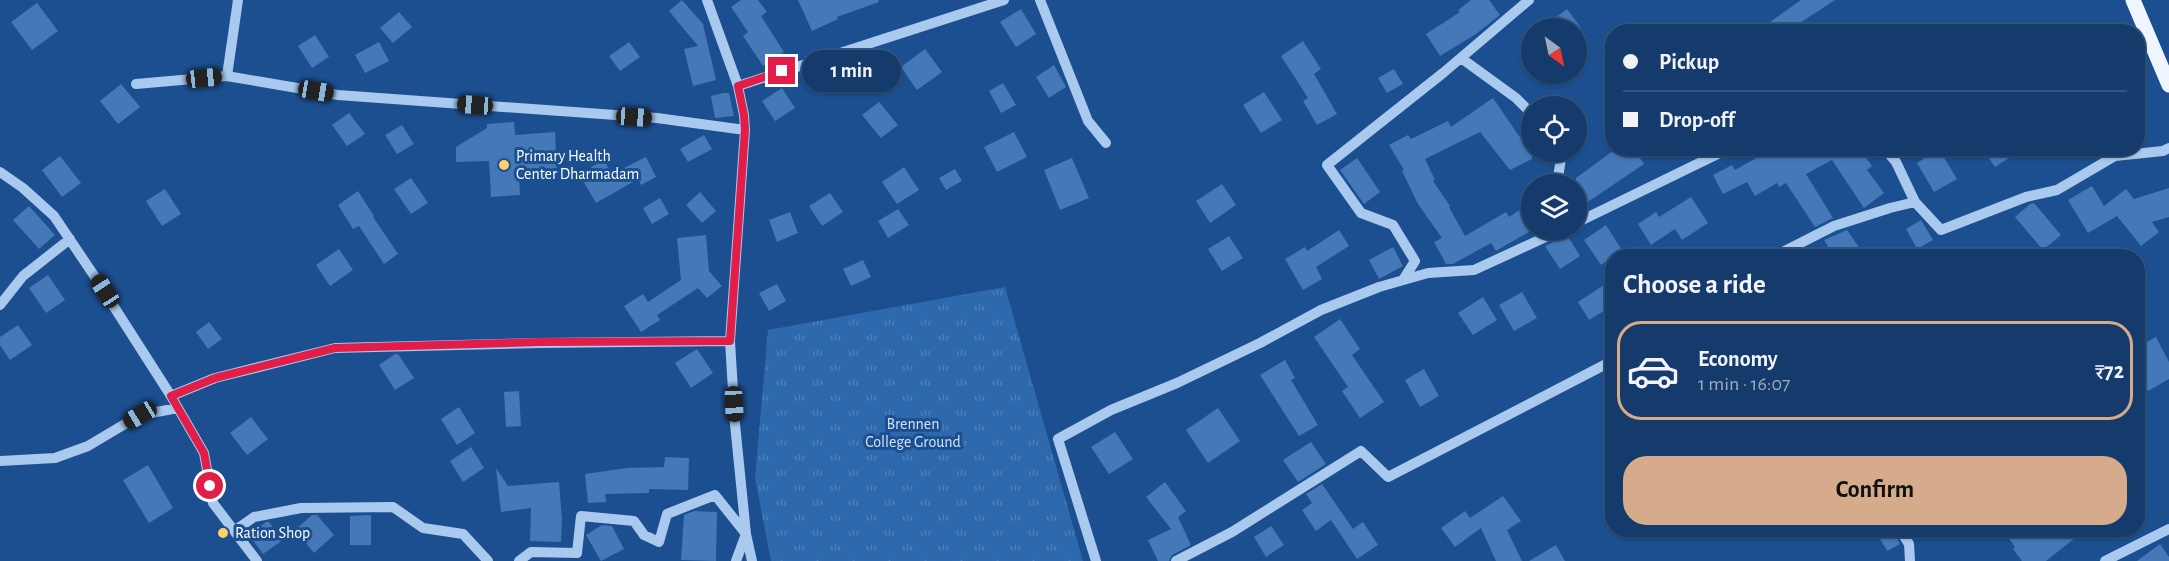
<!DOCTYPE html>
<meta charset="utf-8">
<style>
:root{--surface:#143b6b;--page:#1d4271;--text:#f1f3f6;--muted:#9dadc1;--line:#33557e;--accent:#d6ab8b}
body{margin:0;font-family:"Alegreya Sans",sans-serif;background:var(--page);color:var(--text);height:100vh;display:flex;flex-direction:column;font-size:22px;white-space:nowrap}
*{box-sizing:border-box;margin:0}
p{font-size:20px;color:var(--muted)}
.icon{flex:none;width:33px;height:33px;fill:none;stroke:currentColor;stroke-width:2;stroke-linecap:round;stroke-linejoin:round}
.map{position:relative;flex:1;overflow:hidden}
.drawer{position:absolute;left:1605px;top:249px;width:540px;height:288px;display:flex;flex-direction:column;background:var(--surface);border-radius:24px;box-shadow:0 2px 4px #0004,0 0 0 2px var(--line)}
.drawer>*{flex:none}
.guide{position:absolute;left:1605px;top:24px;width:540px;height:132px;border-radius:24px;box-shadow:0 2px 4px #0004,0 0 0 2px var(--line);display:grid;align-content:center;height:132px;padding:0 18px;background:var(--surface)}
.needle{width:39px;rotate:147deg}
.buttons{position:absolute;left:1521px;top:18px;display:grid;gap:12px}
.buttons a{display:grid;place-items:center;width:66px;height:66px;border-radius:50%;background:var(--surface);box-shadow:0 2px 4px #0004,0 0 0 2px var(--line);font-size:30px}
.end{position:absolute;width:27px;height:27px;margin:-14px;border:8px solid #e11d48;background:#fff;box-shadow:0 0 0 3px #fff}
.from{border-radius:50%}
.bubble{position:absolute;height:42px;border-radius:21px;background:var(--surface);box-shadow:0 2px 4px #0004,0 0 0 2px var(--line);font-size:20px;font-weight:700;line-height:42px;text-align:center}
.car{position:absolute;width:18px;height:36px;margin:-18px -9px;border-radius:8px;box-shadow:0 0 4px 2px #0007;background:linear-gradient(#222 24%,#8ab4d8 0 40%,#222 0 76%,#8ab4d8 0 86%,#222 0)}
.guide b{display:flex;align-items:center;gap:21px;height:57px;font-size:22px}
.guide b+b{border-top:2px solid var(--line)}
.guide i{width:15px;height:15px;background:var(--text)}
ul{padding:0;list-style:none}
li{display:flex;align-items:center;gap:18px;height:99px;margin:0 12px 9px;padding:0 6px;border:3px solid transparent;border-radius:24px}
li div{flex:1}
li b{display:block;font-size:22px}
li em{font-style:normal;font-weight:700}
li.on{border-color:var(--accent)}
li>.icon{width:54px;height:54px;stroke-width:1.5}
h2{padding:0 18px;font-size:27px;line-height:72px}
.button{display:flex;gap:12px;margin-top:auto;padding:12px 18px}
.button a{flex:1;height:69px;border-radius:24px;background:var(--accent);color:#111;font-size:24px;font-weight:700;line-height:69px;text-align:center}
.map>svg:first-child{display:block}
.park{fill:url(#park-tufts)}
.building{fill:#4478b7}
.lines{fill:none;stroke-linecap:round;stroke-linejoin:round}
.minor{stroke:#a9c9ee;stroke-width:10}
.major{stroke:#f0f6ff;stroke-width:15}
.route{stroke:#e11d48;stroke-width:8}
.poi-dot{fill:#ffd166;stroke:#1b4f8f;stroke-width:2}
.labels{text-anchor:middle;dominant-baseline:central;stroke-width:6;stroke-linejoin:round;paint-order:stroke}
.poi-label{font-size:16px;fill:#fff;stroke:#1b4f8f;text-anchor:start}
.park-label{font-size:16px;fill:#cfe3fa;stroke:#1b4f8f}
</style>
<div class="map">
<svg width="2169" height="561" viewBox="0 0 2169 561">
<defs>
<pattern id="park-tufts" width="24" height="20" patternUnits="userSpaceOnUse" patternTransform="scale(1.5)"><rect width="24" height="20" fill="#2e69ad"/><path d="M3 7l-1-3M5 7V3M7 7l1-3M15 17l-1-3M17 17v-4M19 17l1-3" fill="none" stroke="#4d80b9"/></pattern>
</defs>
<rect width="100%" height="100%" fill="#1b4f8f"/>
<path class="park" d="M1005,287L1083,561H771L755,478L768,330Z"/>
<path class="building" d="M682,0L703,24L716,80L693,86L684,49L698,46L669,11Z
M741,0H758L767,12L761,16L784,52L763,66L743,36L748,32L731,7Z
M798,0H878L879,2L837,17L838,19L812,31Z
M1471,0H1489L1500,15L1476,34L1440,56L1426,34L1460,12L1458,10Z
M1801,0H1835L1786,32H1756Z
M37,3L58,31L32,50L11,22Z
M1021,9L1036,34L1016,47L1000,22Z
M1567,9L1581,28H1541Z
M399,12L412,27L393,43L380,28Z
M315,35L329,57L312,68L298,46Z
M1303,41L1321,69L1314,74L1337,114L1317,125L1303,101L1308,98L1281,56Z
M379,42L389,61L365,73L355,55Z
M629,42L640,57L620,71L609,56Z
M925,49L942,72L917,90L901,67Z
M1054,65L1066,87L1049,98L1036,77Z
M1394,69L1403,84L1387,93L1378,78Z
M1003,83L1016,105L1001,113L989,91Z
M121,84L140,107L118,124L100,101Z
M782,88L795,108L775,121L762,101Z
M1264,92L1282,120L1261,133L1243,105Z
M723,93H729L734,116L715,118L711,96Z
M1493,98L1519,136L1532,128V159L1510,170L1480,132L1425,159L1435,180L1433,181L1450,206L1449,207L1465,236L1506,212L1509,217L1532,202V230L1496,251L1491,243L1453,264H1446L1434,242L1442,238L1418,204L1402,171L1404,170L1389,145L1408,135L1411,139L1448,121L1451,127Z
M879,102L898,125L881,138L862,115Z
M349,113L365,134L347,146L332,125Z
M514,122L515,135L555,132L557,172L519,174L520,195L491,197L489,161L456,162V147L487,128V124Z
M402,125L414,144L397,154L385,135Z
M1014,132L1027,157L997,172L984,147Z
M704,135L712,149L688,162L680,149Z
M1617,148H1633L1644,164L1576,210V178Z
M1774,148H1853L1845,153L1847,156L1859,148L1872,166L1867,170L1884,193L1864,208L1832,160L1806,174L1833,218L1815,227L1786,183L1779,187L1777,183L1755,196L1747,182L1723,194L1713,175L1732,165L1735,170Z
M1982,148H2024L1995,167Z
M1939,149L1957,179L1934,192L1917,163Z
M60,156L81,183L62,197L42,170Z
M646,157L656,177L641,185L638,179L596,203L579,174L604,160L612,174Z
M1072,158L1089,198L1060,210L1044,170Z
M1357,158L1380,192L1364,204L1340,170Z
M904,167L919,190L897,204L882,182Z
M955,169L962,181L946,190L939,178Z
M411,178L428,203L411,214L394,189Z
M1222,184L1236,205L1210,223L1196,201Z
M2092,186L2104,206L2126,189L2134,199L2169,188V217L2152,222L2159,232L2141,246L2117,216L2088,233L2068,200Z
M165,189L181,214L162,226L146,201Z
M358,191L374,216L373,217L398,254L384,264L359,226L353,229L338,205Z
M700,192L716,211L702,223L686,205Z
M830,193L843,212L822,226L809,206Z
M1691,197L1708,223L1682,240L1675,229L1651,245L1638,224L1656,212L1659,217Z
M660,198L669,214L652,224L643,208Z
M2034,203L2061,235L2043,250L2015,217L2030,204Z
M29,206L55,235L39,249L13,220Z
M898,209L909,225L888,238L878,221Z
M790,212L798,233L777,242L769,220Z
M1921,220L1933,240L1917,249L1906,229Z
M1606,225L1622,250L1601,265L1584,240Z
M1339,230L1349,246L1316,267L1322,279L1303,290L1285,259L1305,247L1307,251Z
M1847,230L1865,256H1814L1828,246L1824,240Z
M706,235L709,271L722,286L707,298L698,288L657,315L660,320L641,332L624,306L643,294L648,302L681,280L677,238Z
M1567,235L1580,256L1560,269L1545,246Z
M1229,236L1243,258L1222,271L1208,249Z
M1393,247L1403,266L1379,279L1369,260Z
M339,249L353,270L330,286L316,265Z
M863,260L871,277L851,286L843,269Z
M48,275L65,300L46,313L29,288Z
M777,284L786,301L769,311L759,293Z
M1604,285L1612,299V306L1589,320L1578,302Z
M1522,292L1537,318L1514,331L1499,305Z
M1483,297L1497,320L1473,335L1458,313Z
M1340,319L1360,349L1352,355L1384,402L1360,418L1342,391L1348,387L1314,337Z
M209,322L222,339L208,349L196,332Z
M18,325L32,345L10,360L0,345V337Z
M2156,337L2169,362V379L2148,391L2138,372V347Z
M697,349L713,373L691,388L675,363Z
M395,354H398L414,378L395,390L379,365Z
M1285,360L1295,378L1291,380L1318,425L1299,436L1260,375Z
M1424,369L1439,396L1420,407L1405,380Z
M519,391L521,426L506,427L504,392Z
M459,407L475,433L457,445L441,419Z
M1218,408L1240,441L1208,463L1186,430Z
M251,417L268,439L247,455L230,433Z
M1115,432L1133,459L1109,474L1091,447Z
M1311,442L1326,464L1298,482L1283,460Z
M471,447L484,468L463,482L450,461Z
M665,457L689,458L688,490L649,489V493L605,494L606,502L588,503L585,474L627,468L664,467Z
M148,465L173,508L149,523L123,480Z
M496,468L508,486L559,482L562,519L561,542L530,541L531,508L501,512Z
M1165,482L1186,511L1178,517L1191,545L1172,555L1169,561H1158L1148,540L1171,529L1146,497Z
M1322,484L1353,529L1363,522L1378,545L1357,559L1331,520L1316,531L1302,510L1312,503L1306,494Z
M1503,496L1521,521L1507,530L1522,561H1496L1481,528L1455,547L1441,528L1465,511L1470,518Z
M694,511L717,512L716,561L681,560L684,515Z
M312,515H317L334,535L314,553L295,530Z
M371,515V545H350V516Z
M266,522H269L283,540L263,554L249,535Z
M602,525L612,526L624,549L601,561L586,535Z
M1271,526L1284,545L1266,557L1254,537Z
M1875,530H1893L1900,544L1887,551Z
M2003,530H2085L2046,561H2022L2013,549L2015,547Z
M2160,544L2169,557V561H2137Z
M1556,545L1565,561H1529Z"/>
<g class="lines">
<path class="minor" d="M238,0L227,76L338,95L657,118L745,130
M707,0L738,86
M1040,0L1088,121L1106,143
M1461,58L1516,98L1532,114
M136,84L227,76
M1884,148L1896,162L1915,202
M0,172L23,188L54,216L93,274L171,396L204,453L213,503L257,561
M1557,184L1562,152
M1576,223L1730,148
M1775,256L1834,226L1890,208L1915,202L1941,230L2026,197L2057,190L2115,156L2163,151L2169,148
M1403,280L1415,261L1393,225L1361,213L1327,165L1443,73L1529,0
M0,305L23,276L70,239
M171,396L215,378L335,348L540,343L730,341
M0,461L55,458L88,446L140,415L178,408
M1900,530L1909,544L1910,561
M234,531L254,517L301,508L393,507L423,528L463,534L488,561
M519,561L531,552L577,553L581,516L634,521L644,535L659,542L667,514L715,495L746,534L736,561
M752,561L746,534L735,424L730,341L745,130L744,115L738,86L1004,0
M1096,561L1058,439L1111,410L1177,383L1260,343L1321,310L1379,287L1428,273L1474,270L1561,230
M1176,561L1232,532L1361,451L1388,477L1612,361
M2105,561L2169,529"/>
<path class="major" d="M2133,0L2169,85"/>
</g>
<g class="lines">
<path class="route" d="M210,486L204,453L171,396L215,378L335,348L540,342L730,341L745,130L744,115L738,86L782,71"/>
</g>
<g class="poi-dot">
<circle cx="504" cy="165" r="6"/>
<circle cx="223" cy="533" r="6"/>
</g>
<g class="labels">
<g class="poi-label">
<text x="516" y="156">Primary Health<tspan x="516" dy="18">Center Dharmadam</tspan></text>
<text x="235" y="533">Ration Shop</text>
</g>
<g class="park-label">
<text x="913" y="424">Brennen<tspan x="913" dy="18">College Ground</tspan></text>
</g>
</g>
</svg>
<div class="buttons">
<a><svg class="needle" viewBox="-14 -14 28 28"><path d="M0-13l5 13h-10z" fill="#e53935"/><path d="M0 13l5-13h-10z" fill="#9dadc1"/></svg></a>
<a><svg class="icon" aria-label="locate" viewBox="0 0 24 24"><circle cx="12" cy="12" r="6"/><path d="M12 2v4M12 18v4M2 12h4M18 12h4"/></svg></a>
<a><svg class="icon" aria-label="layers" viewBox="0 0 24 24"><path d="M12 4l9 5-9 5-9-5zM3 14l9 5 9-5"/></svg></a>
</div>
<i class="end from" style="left:210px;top:486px"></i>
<i class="end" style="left:782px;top:71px"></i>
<div class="bubble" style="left:802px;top:50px;width:99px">1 min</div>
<i class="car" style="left:204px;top:78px;rotate:84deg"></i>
<i class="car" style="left:316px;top:91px;rotate:100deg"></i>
<i class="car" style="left:475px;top:105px;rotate:274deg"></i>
<i class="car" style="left:634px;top:117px;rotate:94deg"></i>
<i class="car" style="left:105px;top:291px;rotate:327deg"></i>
<i class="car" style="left:734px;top:404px;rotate:177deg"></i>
<i class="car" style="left:140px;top:415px;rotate:239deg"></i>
<div class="guide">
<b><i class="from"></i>Pickup</b>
<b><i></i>Drop-off</b>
</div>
<section class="drawer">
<h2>Choose a ride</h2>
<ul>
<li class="on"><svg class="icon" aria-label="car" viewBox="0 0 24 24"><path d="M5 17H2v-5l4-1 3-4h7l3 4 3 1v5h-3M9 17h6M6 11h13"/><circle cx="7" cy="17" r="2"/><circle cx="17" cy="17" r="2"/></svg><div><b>Economy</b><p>1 min · 16:07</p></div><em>₹72</em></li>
</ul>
<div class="button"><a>Confirm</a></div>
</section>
</div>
